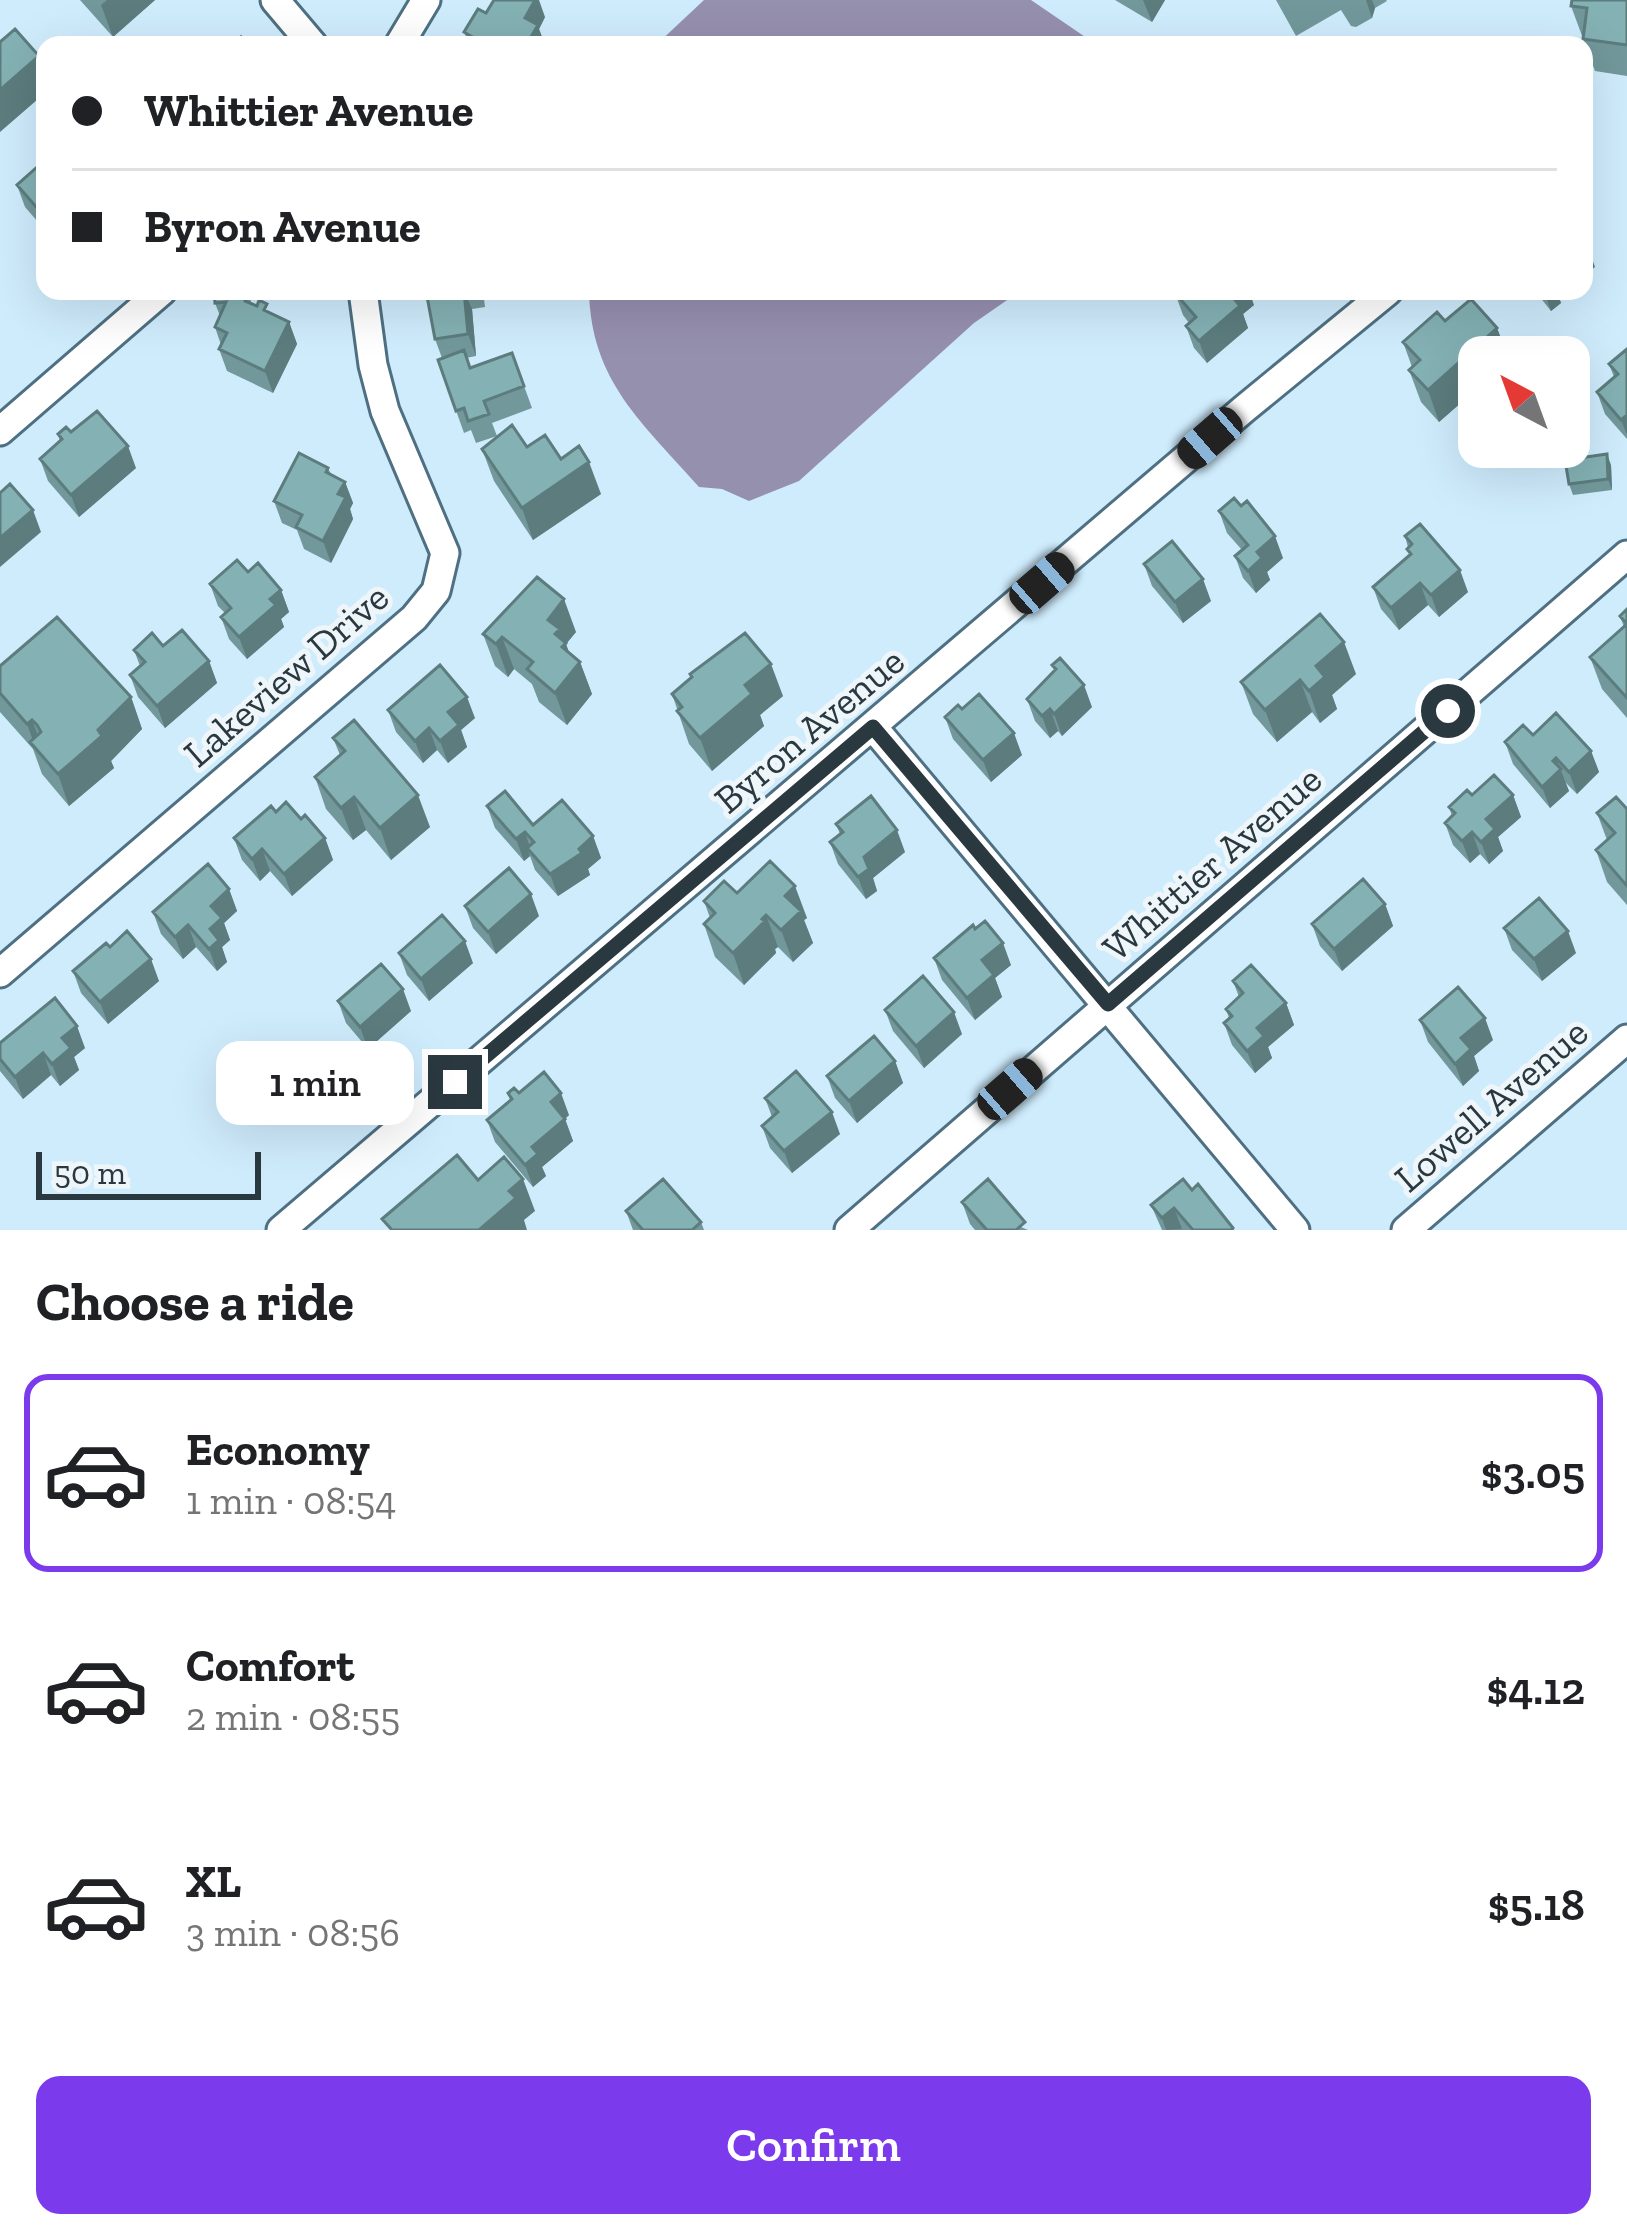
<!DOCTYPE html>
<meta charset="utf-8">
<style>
:root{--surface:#fff;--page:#f2f2f2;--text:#202124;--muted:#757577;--line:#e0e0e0;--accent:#7c3aed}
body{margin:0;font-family:"Zilla Slab",serif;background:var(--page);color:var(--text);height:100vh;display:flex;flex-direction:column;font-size:45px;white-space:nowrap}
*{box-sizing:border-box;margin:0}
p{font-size:39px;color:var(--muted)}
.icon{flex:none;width:66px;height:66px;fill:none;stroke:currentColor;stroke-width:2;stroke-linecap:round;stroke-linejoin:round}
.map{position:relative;height:1230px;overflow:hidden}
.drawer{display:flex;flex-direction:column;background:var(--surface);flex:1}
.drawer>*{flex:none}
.hud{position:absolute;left:36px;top:36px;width:1557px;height:264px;border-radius:24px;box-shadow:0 12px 48px #0002;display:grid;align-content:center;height:264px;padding:0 36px;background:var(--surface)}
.needle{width:78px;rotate:319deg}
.tools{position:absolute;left:1458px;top:336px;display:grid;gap:24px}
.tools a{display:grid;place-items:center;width:132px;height:132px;border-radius:24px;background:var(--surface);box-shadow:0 12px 48px #0002;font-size:60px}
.scale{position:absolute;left:36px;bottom:30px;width:225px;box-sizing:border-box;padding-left:12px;border:6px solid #2a3840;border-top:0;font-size:33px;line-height:42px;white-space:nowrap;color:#2a3840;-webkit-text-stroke:9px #eef6fa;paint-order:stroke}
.end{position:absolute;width:54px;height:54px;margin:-27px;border:15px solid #2a3840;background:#fff;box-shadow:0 0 0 6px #fff}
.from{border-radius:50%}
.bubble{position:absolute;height:84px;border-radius:24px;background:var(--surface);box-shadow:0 12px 48px #0002;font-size:39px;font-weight:600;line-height:84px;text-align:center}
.car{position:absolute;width:36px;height:72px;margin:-36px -18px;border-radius:15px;box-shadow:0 0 9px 3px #0007;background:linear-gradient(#222 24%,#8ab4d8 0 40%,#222 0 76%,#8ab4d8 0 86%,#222 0)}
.hud b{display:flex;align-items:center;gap:42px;height:114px;font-size:45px}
.hud b+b{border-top:3px solid var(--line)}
.hud i{width:30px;height:30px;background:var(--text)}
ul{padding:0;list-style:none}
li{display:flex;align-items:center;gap:36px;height:198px;margin:0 24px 18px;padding:0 12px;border:6px solid transparent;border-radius:24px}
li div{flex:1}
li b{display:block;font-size:45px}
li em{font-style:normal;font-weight:600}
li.active{border-color:var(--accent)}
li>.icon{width:108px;height:108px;stroke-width:1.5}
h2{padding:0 36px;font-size:54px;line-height:144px}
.primary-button{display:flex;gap:24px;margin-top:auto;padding:24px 36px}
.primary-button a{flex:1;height:138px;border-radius:24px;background:var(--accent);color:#fff;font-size:48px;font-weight:600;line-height:138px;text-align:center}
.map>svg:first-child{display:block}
.water{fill:#9690af}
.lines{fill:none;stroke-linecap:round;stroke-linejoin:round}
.street-casing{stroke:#4e7082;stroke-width:33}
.street{stroke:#fff;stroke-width:27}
.wall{fill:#72989b}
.shaded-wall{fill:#5c7c7e}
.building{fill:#84b1b4;stroke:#5c7c7e;stroke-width:3}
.route{stroke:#2a3840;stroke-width:15}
.labels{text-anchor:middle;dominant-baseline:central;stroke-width:10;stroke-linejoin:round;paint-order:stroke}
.street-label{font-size:39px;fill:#2a3840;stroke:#eef6fa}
</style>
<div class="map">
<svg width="1627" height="1230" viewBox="0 0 1627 1230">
<rect width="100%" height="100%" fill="#cfecfd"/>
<path class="water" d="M704,0H1031L1097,45H656Z
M589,291H1020L974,323L799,481L749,501L722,489L699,487C643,423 591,382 589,291Z"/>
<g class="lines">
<defs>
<path id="street" d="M275,0L313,45
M399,45L426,0
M0,431L162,291
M873,727L1295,1230
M0,973L414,618L436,591L445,553L385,411L373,365L363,291
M281,1230L1244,409L1388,291
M849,1230L1627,555
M1406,1230L1627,1039"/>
</defs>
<use href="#street" class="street-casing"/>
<use href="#street" class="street"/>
</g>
<path class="wall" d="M80,0H155L113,37Z
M1115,0H1165L1152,22Z
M1276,0H1386L1387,1L1375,8L1372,18L1356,27L1351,26L1341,10L1296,36Z
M1627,0V76L1595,71L1571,6Z
M486,13L545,17L539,29L545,45H469L464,32Z
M45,160V230L25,207L17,185Z
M214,291H247L252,304L289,322L297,344L273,393L227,371L219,349L221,345L215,327L220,316L215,303Z
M426,291H483L485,307L472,309L476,356L466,358L470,368L512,353L532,408L492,423L497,436L476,443L471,430L464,433L438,360L442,358L435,339Z
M1535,291H1563L1558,295L1561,303L1551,311Z
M1175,293L1254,305L1243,314L1248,328L1207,363L1194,348L1186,326L1189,323L1183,315Z
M1445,321L1497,328L1508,357H1479V387L1439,422L1421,402L1409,370L1412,367L1403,342Z
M1627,349V439L1605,414L1597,392L1614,377L1609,364Z
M71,432L136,468L79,517L48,481L40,459L60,441L58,434Z
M527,447L561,459L601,494L533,540L494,481L482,449Z
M1611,465L1612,490L1573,495L1569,484Z
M328,468L331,474L345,482L353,503L350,509L353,519L331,563L304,549L297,530L282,523L274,501Z
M1219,511L1283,558L1267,572L1270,580L1256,593L1243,578L1235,556L1242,550L1227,533Z
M1405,536L1468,592L1439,617L1428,605L1399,630L1381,609L1373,587L1410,555Z
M1144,564L1211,601L1183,623L1152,586Z
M248,572L281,590L289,612L281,619L284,627L247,659L229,639L221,617L225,613L218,606L210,584Z
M1627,609V718L1602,689L1590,657L1624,627L1620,616Z
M576,632L566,644L569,653L580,662L592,694L567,725L539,702L532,684L514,669L508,677L495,666L483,634Z
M134,650L209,661L217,683L165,728L138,697L130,675L140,666Z
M1052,665L1092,707L1062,736L1058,731L1050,738L1035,721L1027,699L1054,671Z
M0,666L131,697L142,729L111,761L114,768L69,806L42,774L33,749L0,712Z
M690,674L783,696L760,715L764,726L712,771L689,744L672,694L691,678Z
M1356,674L1332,695L1337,709L1320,723L1312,712L1277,742L1253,714L1241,682Z
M962,709L1022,755L991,782L953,739L945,717Z
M388,710L475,718L461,730L467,747L448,763L437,750L423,763L396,732Z
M1533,735L1591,751L1599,772L1577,794L1565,782L1569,791L1550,808L1513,764L1505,742Z
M333,738L430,827L391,860L366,830L353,840L326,809L315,777L340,755Z
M1472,795H1513L1521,817L1498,837L1503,851L1489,864L1480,854L1470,863L1453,845L1445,823L1452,816L1449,807Z
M487,806L533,825L593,836L601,858L588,869L590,875L558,896L535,870L530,856L524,861L495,828Z
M1627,809V905L1607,882L1596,850L1607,840L1597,813Z
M276,812L301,819L325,838L333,860L292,896L270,871L260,881L242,860L234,838Z
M836,824L905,852L873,878L877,891L866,899L838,864L830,842L840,834Z
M229,889L237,911L224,923L230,940L222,947L227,962L217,971L196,947L183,959L161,934L153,912Z
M737,893L807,918L804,920L813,943L793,962L778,947L775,949L776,953L744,985L715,957L704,924L710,918L704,901Z
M1385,904L1393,926L1342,971L1320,946L1312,924Z
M465,906L539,916L496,954L473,928Z
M1504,928L1576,953L1542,981L1512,950Z
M110,947L159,981L108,1024L81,993L73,971Z
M399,953L473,963L429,1001L407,975Z
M934,958L1011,965L995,978L1002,997L975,1020L942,980Z
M1233,981L1286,1003L1294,1025L1268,1047L1272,1058L1255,1073L1232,1045L1224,1023L1229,1018L1226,1009L1239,997Z
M338,1001L411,1011L368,1049L346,1023Z
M885,1010L962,1034L924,1068L893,1031Z
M1420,1020L1493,1040L1474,1056L1479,1071L1463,1086L1428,1042Z
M0,1043L85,1048L74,1057L79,1070L60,1086L51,1075L23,1099L0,1071Z
M895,1061L903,1083L857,1123L835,1098L827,1076Z
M508,1093H519L569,1115L565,1119L573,1141L542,1167L546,1176L533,1187L495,1142L487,1120L510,1100Z
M765,1098L840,1134L792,1173L770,1148L762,1126L772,1117Z
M1192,1190L1233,1228L1234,1230H1162L1151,1205Z
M962,1202L1028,1230H975L970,1224Z
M626,1211L701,1222L704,1230H633Z"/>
<path class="shaded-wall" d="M107,0H155L113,37L101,5Z
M535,0H539L545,17L539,29L545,45H526L525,18Z
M1143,0H1165L1152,22Z
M1366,0H1372L1375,8L1372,18Z
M39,56L45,73V93L0,132V90Z
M1587,245L1595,267L1584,276V248Z
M464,291L472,309L476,356L468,334Z
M1236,291H1249L1254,305L1243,314L1248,328L1207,363L1199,341Z
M1544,291H1563L1558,295L1561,303L1551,311Z
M289,322L297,344L273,393L265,371Z
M1497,328L1508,357H1479V387L1439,422L1428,390Z
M1627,415V435L1621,420Z
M128,446L136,468L79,517L71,495Z
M1607,454L1611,465L1612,490L1608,479Z
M589,462L601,494L533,540L522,508Z
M345,482L353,503L350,509L353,519L331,563L323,541L338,494Z
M33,510L41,532L0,567V538Z
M1275,536L1283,558L1267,572L1270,580L1256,593L1248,571L1257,552Z
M1460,570L1468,592L1439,617L1431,595Z
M1203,579L1211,601L1183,623L1175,602Z
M1420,583L1428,605L1399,630L1391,608Z
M281,590L289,612L281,619L284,627L247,659L239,637L270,599Z
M564,599L576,632L566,644L575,669L580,662L592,694L567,725L555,693L548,620Z
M502,637L514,669L508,677L496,644Z
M1344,642L1356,674L1332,695L1337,709L1320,723L1309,691L1316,666Z
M209,661L217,683L165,728L157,706Z
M771,664L783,696L760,715L764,726L712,771L700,738L745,685Z
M1300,680L1312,712L1277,742L1265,710Z
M1084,685L1092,707L1062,736L1054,714Z
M131,697L142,729L111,761L114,768L69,806L58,774Z
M467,697L475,718L461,730L467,747L448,763L440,741L448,712Z
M1050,709L1058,731L1050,738L1042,716Z
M32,720L44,752L36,749L27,724Z
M429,728L437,750L423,763L415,741Z
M1014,733L1022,755L991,782L983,760Z
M1591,751L1599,772L1577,794L1569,772Z
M1556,758L1569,791L1550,808L1542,787Z
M418,795L430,827L391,860L380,828Z
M1513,795L1521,817L1498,837L1503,851L1489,864L1481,842L1486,819Z
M354,797L366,830L353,840L341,808Z
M897,830L905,852L873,878L877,891L866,899L858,877L864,857Z
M525,832L532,854L527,848L530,856L524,861L516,839Z
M1472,832L1480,854L1470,863L1462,841Z
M593,836L601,858L588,869L590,875L558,896L550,874Z
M325,838L333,860L292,896L284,874Z
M262,849L270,871L260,881L252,859Z
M795,886L807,918L804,920L813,943L793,962L781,930L785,896Z
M229,889L237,911L224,923L230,940L222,947L227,962L217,971L209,949L211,906Z
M531,894L539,916L496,954L488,932Z
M1385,904L1393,926L1342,971L1334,949Z
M766,915L778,947L775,949L776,953L744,985L733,953Z
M188,925L196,947L183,959L175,937Z
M1568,931L1576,953L1542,981L1534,959Z
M465,941L473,963L429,1001L421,979Z
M1003,943L1011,965L995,978L1002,997L975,1020L967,998L982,960Z
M151,959L159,981L108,1024L100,1002Z
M403,989L411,1011L368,1049L360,1027Z
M1286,1003L1294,1025L1268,1047L1272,1058L1255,1073L1247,1051L1257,1028Z
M954,1012L962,1034L924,1068L916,1046Z
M1485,1018L1493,1040L1474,1056L1479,1071L1463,1086L1455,1064L1461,1038Z
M77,1026L85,1048L74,1057L79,1070L60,1086L52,1064L62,1038Z
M43,1053L51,1075L23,1099L15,1077Z
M895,1061L903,1083L857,1123L849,1101Z
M561,1093L569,1115L559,1124L565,1119L573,1141L542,1167L546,1176L533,1187L525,1165L551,1102Z
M832,1112L840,1134L792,1173L784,1151Z
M523,1179L535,1211L524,1220L527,1230H479L509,1191Z
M1174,1208L1182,1229L1166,1230L1162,1218Z"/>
<path class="building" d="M494,0H535L525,18L538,25L526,45H486L464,32L478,9L486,13Z
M1572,0H1627V45L1583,39L1587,8L1571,6Z
M15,29L39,56L0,90V42Z
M241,37L248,45H232Z
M45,160V217L17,185Z
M214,291H245V301L257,306L259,300L267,304L264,310L289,322L265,371L219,349L227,333L215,327L226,302L215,303Z
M426,291H464L468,334L435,339Z
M1178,291H1236L1231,295L1240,306L1199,341L1186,326L1196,317L1175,293Z
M1471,299L1497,328L1428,390L1409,370L1420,360L1403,342L1437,312L1445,321Z
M1627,349V415L1621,420L1597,392L1618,374L1609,364Z
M464,350L470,368L512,353L524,386L484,401L489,414L468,421L464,408L456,411L438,360Z
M97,411L128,446L71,495L40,459L62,439L58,434L66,427L71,432Z
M512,425L527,447L545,435L561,459L579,446L589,462L522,508L482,449Z
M299,453L328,468L326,472L345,482L338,494L346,497L323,541L296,527L302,515L274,501Z
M1607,454L1608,479L1569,484L1565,460Z
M10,484L33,510L0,538V493Z
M1234,498L1241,506L1247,501L1275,536L1257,552L1262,558L1248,571L1235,556L1248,545L1219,511Z
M1420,524L1460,570L1431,595L1420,583L1391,608L1373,587L1411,554L1407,549L1412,544L1405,536Z
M1172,541L1203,579L1175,602L1144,564Z
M237,560L248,572L258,563L281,590L270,599L276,605L239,637L221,617L231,608L210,584Z
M537,577L564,599L548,620L560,629L555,634L566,643L562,647L580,662L555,693L527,669L533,662L502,637L496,644L483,634Z
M1627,609V624L1620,616Z
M1320,614L1344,642L1316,666L1325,677L1309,691L1300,680L1265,710L1241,682Z
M57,617L131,697L98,730L102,736L58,774L30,742L41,732L37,725L32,720L27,724L0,693V666Z
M1627,624V698L1590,657Z
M182,630L209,661L157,706L130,675L145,662L134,650L152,633L163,646Z
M745,633L771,664L745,685L752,694L700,738L677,711L682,707L672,694L692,677L690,674Z
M1060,658L1084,685L1054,714L1050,709L1042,716L1027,699L1056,669L1052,665Z
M440,665L467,697L448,712L459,725L440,741L429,728L415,741L388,710Z
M979,694L1014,733L983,760L945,717L958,705L962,709Z
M1556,713L1591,751L1569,772L1556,758L1553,761L1561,769L1542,787L1505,742L1523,725L1533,735Z
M354,720L418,795L380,828L354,797L341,808L315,777L345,751L333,738Z
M1494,775L1513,795L1486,819L1495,829L1481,842L1472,832L1462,841L1445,823L1455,813L1449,807L1467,790L1472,795Z
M505,791L533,825L562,800L593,836L579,849L582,853L550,874L527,848L534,842L525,832L516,839L487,806Z
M871,796L897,830L864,857L869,869L858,877L830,842L843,832L836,824Z
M1616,797L1627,809V886L1596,850L1615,833L1597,813Z
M286,802L301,819L305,815L325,838L284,874L262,849L252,859L234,838L271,806L276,812Z
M770,861L795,886L785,896L801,911L781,930L766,915L762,919L765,921L733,953L704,924L715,913L704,901L724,881L737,893Z
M208,864L229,889L211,906L222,918L210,929L219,940L209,949L188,925L175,937L153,912Z
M509,868L531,894L488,932L465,906Z
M1363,879L1385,904L1334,949L1312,924Z
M1539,898L1568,931L1534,959L1504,928Z
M442,915L465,941L421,979L399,953Z
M985,921L1003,943L982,960L994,975L967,998L934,958L973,925L975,929Z
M127,931L151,959L100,1002L73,971L106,943L110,947Z
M381,964L403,989L360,1027L338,1001Z
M1251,965L1286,1003L1257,1028L1264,1036L1247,1051L1224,1023L1232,1016L1226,1009L1243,993L1233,981Z
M923,976L954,1012L916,1046L885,1010Z
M1458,987L1485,1018L1461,1038L1471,1049L1455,1064L1420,1020Z
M55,998L77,1026L62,1038L71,1048L52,1064L43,1053L15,1077L0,1059V1043Z
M874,1036L895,1061L849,1101L827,1076Z
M796,1071L832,1112L784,1151L762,1126L778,1112L765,1098Z
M544,1072L561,1093L551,1102L565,1119L532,1147L538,1154L525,1165L487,1120L512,1099L508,1093L514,1088L519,1093Z
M457,1155L478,1180L504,1157L523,1179L509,1191L516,1198L479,1230H392L382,1219Z
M663,1179L701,1222L692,1230H643L626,1211Z
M988,1179L1025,1222L1016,1230H987L962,1202Z
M1183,1179L1192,1190L1198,1184L1233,1228L1231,1230H1193L1174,1208L1162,1218L1151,1205Z"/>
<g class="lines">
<path class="route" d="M455,1082L873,727L1108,1004L1448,711"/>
</g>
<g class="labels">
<g class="street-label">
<text transform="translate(286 675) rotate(-41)">Lakeview Drive</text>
<text transform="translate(809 730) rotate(-40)">Byron Avenue</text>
<text transform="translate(1212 863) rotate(-41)">Whittier Avenue</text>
<text transform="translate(1491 1105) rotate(-41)">Lowell Avenue</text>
</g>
</g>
</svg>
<div class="tools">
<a><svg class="needle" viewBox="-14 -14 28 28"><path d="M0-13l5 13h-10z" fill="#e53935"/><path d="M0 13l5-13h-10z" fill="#757577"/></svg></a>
</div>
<div class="scale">50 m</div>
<i class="end from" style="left:1448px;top:711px"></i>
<i class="end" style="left:455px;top:1082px"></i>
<div class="bubble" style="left:216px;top:1041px;width:198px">1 min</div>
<i class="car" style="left:1210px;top:438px;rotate:229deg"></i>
<i class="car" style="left:1042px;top:583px;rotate:49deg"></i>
<i class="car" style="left:1010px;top:1089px;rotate:49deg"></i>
<div class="hud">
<b><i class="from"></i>Whittier Avenue</b>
<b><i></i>Byron Avenue</b>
</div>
</div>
<section class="drawer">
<h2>Choose a ride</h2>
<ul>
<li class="active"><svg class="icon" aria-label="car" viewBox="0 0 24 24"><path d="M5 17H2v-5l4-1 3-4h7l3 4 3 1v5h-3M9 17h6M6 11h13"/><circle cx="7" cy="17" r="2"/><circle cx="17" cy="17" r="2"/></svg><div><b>Economy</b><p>1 min · 08:54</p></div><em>$3.05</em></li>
<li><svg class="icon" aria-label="car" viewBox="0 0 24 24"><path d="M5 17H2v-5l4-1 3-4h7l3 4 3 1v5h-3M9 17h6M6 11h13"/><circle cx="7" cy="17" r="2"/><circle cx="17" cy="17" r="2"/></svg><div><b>Comfort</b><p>2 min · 08:55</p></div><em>$4.12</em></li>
<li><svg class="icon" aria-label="car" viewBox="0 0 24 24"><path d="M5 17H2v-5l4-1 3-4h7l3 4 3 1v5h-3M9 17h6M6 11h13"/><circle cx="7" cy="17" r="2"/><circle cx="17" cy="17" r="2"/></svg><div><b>XL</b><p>3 min · 08:56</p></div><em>$5.18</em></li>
</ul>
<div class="primary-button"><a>Confirm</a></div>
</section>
